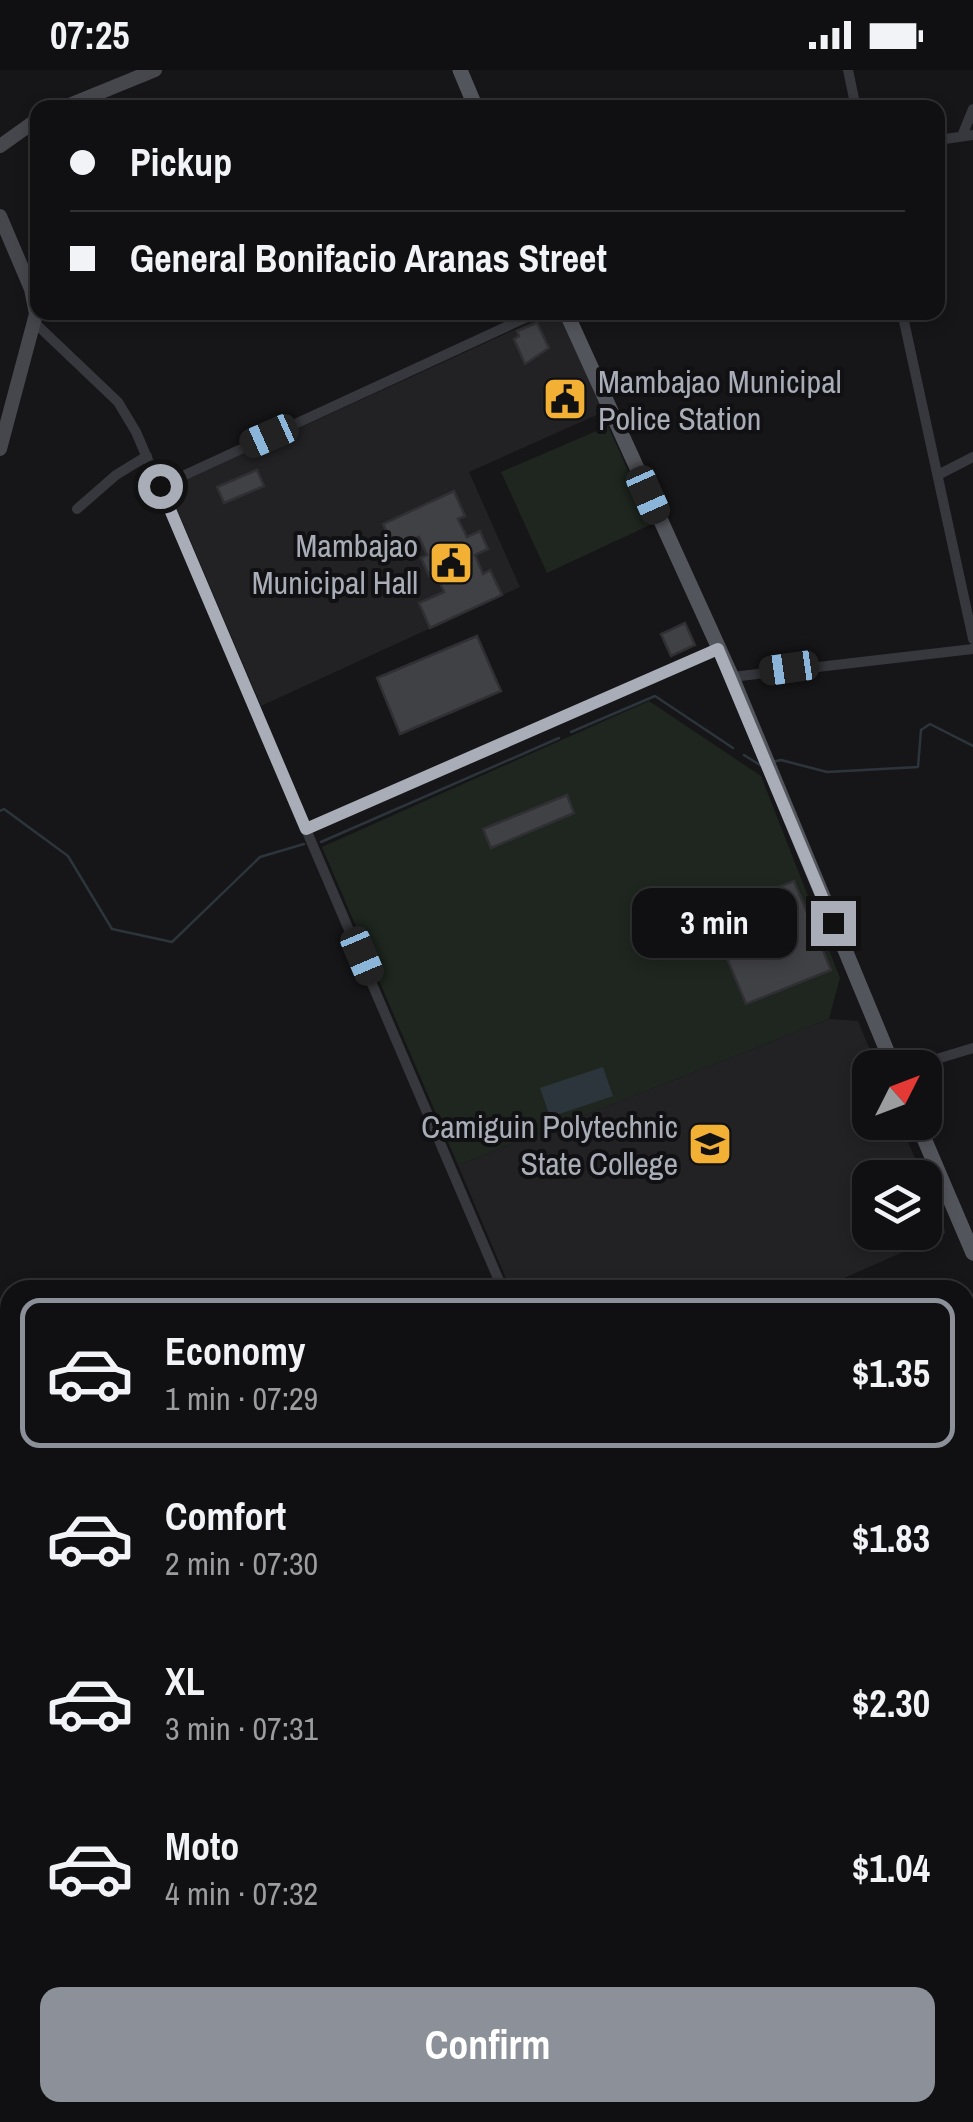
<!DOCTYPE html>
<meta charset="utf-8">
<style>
:root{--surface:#101012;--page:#19191b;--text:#f1f3f6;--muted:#9c9d9f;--line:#303032;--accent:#8c9099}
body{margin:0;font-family:"Archivo Narrow",sans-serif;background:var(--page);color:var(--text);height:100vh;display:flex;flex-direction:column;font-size:38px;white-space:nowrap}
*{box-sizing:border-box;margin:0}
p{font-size:32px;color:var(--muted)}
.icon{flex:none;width:55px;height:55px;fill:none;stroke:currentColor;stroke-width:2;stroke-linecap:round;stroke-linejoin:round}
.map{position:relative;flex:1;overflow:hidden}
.side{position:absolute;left:0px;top:1210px;width:975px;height:842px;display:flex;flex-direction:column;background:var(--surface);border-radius:30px 30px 0 0;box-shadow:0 5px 15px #0003,0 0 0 2px var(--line)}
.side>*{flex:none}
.guide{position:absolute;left:30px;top:30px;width:915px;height:220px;border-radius:20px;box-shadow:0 5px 15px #0003,0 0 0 2px var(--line);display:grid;align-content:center;height:220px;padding:0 40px;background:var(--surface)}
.needle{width:65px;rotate:48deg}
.controls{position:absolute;left:852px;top:980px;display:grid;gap:20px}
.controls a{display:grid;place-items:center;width:90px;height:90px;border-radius:20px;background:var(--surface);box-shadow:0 5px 15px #0003,0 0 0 2px var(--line);font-size:50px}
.end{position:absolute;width:45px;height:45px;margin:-22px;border:12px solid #a8adb8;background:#111;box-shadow:0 0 0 5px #111}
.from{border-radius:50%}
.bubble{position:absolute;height:70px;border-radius:20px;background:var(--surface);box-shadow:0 5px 15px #0003,0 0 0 2px var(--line);font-size:32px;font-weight:800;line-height:70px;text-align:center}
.car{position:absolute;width:30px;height:60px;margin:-30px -15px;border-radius:12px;box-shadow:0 0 8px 2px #0007;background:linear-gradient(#222 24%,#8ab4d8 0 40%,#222 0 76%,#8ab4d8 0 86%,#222 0)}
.guide b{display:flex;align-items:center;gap:35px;height:95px;font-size:38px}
.guide b+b{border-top:2px solid var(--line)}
.guide i{width:25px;height:25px;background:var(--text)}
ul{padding:18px 0 0;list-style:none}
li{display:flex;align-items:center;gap:30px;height:150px;margin:0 20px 15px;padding:0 20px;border:5px solid transparent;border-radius:20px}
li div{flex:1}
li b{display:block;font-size:38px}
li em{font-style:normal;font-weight:800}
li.active{border-color:var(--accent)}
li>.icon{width:90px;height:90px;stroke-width:1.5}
.primary-button{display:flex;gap:20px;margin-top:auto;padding:20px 40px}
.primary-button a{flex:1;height:115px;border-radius:20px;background:var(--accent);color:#fff;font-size:40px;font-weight:800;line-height:115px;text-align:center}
.status{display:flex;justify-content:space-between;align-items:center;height:70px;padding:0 50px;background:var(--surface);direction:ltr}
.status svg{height:28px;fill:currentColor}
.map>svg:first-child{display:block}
.built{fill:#222225}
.green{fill:#1e261f}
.water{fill:#2c353c}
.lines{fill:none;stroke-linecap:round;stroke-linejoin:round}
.stream{stroke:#2c353c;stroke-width:2.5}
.building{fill:#404145;stroke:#303034;stroke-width:2.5}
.street{stroke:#37383d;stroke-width:10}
.secondary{stroke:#45474d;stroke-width:14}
.primary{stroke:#53555c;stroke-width:15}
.route{stroke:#a8adb8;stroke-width:12}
.labels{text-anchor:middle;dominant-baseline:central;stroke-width:8;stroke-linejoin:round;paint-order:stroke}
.poi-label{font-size:32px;fill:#a8adb8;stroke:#111113;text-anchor:end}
</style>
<div class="status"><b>07:25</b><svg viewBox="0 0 49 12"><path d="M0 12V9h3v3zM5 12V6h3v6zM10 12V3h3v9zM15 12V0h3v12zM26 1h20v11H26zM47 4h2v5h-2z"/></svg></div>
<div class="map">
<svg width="973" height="2052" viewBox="0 0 973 2052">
<rect width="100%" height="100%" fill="#161618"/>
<path class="built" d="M551,243H559L603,342L469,402L520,517L261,636L168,418Z
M829,949L858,951L877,997L870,998V1052L900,1053L923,1107L870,1108V1162H925V1113L946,1163L817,1220H511L458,1095Z"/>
<path class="green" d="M608,356L652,454L547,503L501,402Z
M649,631L761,706L840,908L829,949L458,1095L322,777Z"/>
<path class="water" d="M603,997L613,1026L550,1047L540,1018Z"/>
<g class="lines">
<path class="stream" d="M571,662L655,626L733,678
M744,685L760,695
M772,692L781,690L827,702L918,697L921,660L930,654L973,676
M0,741L4,739L68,786L112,859L172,872L260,787L304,774
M321,772L559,668"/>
</g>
<path class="building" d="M537,253L549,278L525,294L514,269L519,266L517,261Z
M257,400L264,416L224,433L217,417Z
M454,421L465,446L458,449L467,467L480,461L488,479L475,485L483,504L490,500L502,525L430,558L419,533L444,522L435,503L429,506L421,488L427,485L419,467L394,478L383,454Z
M685,553L695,575L671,586L661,564Z
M477,566L501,621L400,664L377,608Z
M567,725L574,743L491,778L483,759Z
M794,811L831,900L746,934L709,845Z"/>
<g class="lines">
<path class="street" d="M848,0L856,38
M962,66L973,39
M938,70L973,65
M902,242L973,569
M35,253L118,332L136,362L503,1220
M938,405L973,387
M161,416L538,242
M77,439L116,405L147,386
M732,607L973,579
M306,759L718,579
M907,998L973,978
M0,1628L10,1622
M965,1680L973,1679
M0,1713L10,1715
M0,1760L10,1763"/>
<path class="secondary" d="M62,38L155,0
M0,76L38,49
M0,146L31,219L36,244L0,379"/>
<path class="primary" d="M460,0L476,38
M566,242L732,607L894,998
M917,1052L973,1183
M965,1907L973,1871
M934,2052L936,2042"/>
</g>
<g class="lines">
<path class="route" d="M160,416L306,759L718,579L833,853"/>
</g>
<defs>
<symbol id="civic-square" viewBox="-11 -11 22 22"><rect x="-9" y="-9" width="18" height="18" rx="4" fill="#f2b134" stroke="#111113"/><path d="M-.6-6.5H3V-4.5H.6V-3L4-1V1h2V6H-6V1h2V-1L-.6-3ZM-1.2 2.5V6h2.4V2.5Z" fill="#111"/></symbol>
<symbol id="university-square" viewBox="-11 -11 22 22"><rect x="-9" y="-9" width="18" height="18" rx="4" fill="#f2b134" stroke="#111113"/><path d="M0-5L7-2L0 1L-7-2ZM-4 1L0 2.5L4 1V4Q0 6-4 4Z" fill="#111"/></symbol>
</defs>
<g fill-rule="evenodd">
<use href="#civic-square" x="540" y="304" width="50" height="50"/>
<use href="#civic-square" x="426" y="468" width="50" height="50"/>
<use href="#university-square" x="685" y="1049" width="50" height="50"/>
</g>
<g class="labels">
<g class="poi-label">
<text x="598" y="311" text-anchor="start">Mambajao Municipal<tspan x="598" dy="37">Police Station</tspan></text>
<text x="418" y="475">Mambajao<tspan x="418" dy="37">Municipal Hall</tspan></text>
<text x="678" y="1056">Camiguin Polytechnic<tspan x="678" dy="37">State College</tspan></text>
</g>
</g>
</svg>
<div class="controls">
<a><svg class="needle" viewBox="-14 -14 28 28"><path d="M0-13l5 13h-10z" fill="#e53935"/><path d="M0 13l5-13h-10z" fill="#9c9d9f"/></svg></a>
<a><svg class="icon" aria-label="layers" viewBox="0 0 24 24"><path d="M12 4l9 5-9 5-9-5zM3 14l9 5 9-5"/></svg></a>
</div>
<i class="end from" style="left:160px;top:416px"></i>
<i class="end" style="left:833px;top:853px"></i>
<div class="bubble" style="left:632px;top:818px;width:165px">3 min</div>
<i class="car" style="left:269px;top:366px;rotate:246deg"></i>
<i class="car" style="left:648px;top:425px;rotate:156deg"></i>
<i class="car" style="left:789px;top:598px;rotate:262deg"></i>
<i class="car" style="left:362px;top:886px;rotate:157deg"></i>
<div class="guide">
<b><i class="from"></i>Pickup</b>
<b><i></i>General Bonifacio Aranas Street</b>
</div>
<section class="side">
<ul>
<li class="active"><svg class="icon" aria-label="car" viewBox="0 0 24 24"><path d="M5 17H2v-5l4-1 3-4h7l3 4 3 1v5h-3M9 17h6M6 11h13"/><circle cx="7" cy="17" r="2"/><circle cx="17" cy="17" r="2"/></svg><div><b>Economy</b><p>1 min · 07:29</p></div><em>$1.35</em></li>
<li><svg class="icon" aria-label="car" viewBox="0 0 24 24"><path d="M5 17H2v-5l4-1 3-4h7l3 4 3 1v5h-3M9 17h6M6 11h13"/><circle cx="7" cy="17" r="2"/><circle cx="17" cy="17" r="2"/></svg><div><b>Comfort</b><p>2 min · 07:30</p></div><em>$1.83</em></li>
<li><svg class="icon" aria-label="car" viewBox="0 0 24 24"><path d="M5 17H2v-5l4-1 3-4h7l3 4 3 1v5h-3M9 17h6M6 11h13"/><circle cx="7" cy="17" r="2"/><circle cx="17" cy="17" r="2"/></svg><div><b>XL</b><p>3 min · 07:31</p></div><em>$2.30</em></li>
<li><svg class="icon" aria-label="car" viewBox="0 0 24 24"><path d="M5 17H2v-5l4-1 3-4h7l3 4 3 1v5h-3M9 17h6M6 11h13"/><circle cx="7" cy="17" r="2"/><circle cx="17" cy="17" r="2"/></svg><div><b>Moto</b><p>4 min · 07:32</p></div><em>$1.04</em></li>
</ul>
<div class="primary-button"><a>Confirm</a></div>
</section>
</div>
